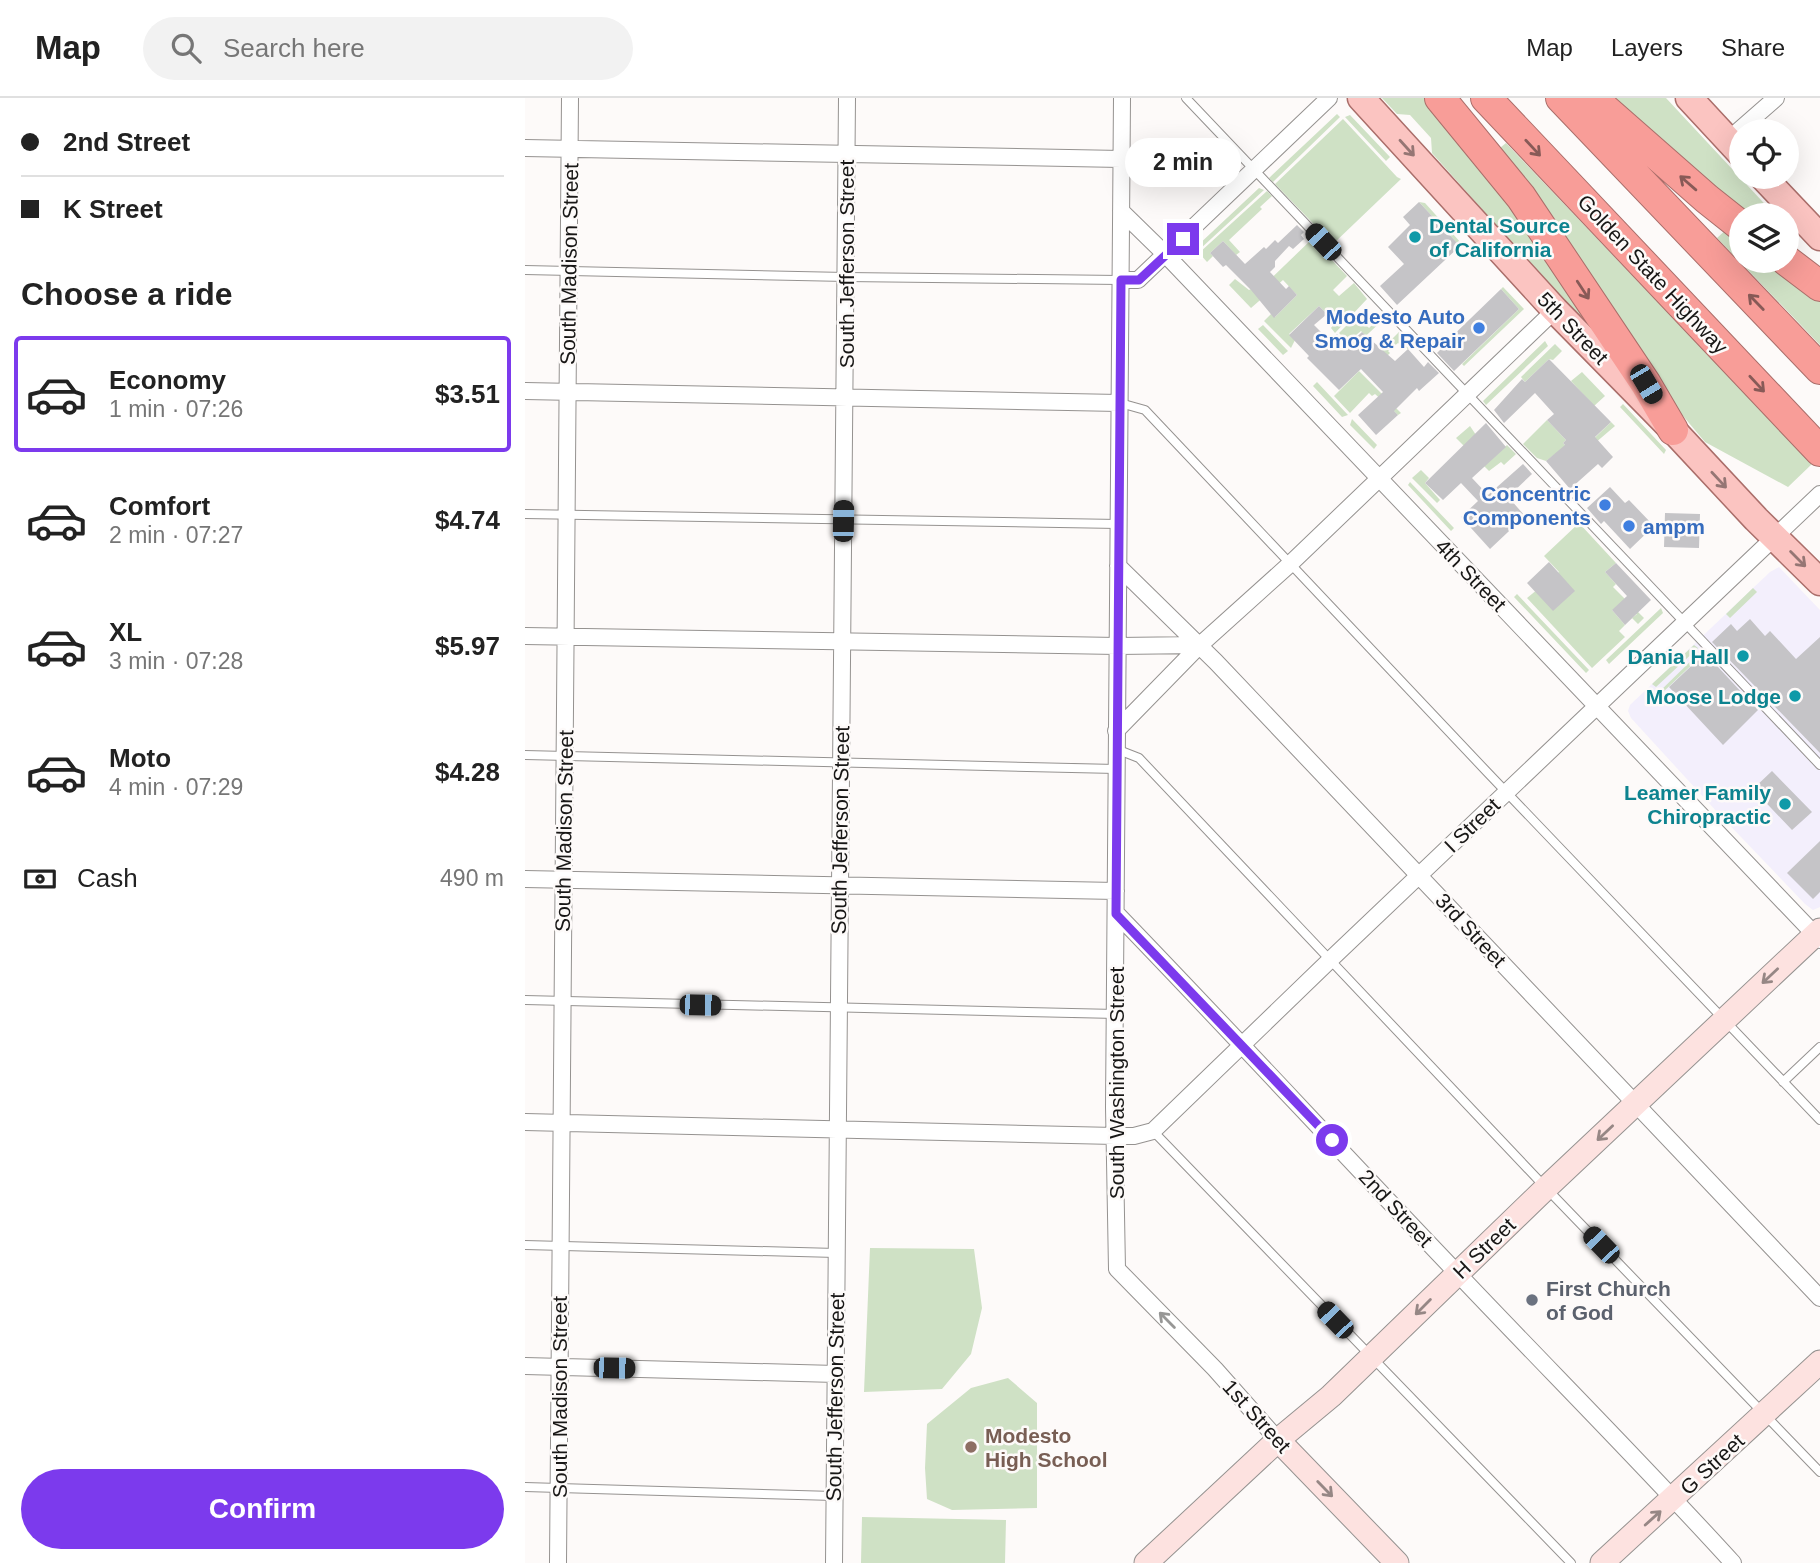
<!DOCTYPE html>
<meta charset="utf-8">
<style>
:root{--surface:#fff;--page:#f2f2f2;--text:#222;--muted:#767676;--line:#e0e0e0;--accent:#7c3aed}
body{margin:0;font-family:Helvetica,sans-serif;background:var(--page);color:var(--text);height:100vh;display:flex;flex-direction:column;font-size:26px;white-space:nowrap}
*{box-sizing:border-box;margin:0}
p{font-size:23px;color:var(--muted)}
.icon{flex:none;width:38px;height:38px;fill:none;stroke:currentColor;stroke-width:2;stroke-linecap:round;stroke-linejoin:round}
.map{position:relative;flex:1;overflow:hidden}
.sheet{display:flex;flex-direction:column;background:var(--surface);width:525px}
.sheet>*{flex:none}
.top-card{display:grid;align-content:center;height:154px;padding:0 21px;background:var(--surface)}
.fabs{position:absolute;left:1204px;top:21px;display:grid;gap:14px}
.fabs a{display:grid;place-items:center;width:70px;height:70px;border-radius:50%;background:var(--surface);box-shadow:0 7px 28px #0002;font-size:35px}
.end{position:absolute;width:32px;height:32px;margin:-16px;border:9px solid #7c3aed;background:#fff;box-shadow:0 0 0 4px #fff}
.from{border-radius:50%}
.bubble{position:absolute;height:49px;border-radius:24px;background:var(--surface);box-shadow:0 7px 28px #0002;font-size:23px;font-weight:700;line-height:49px;text-align:center}
.car{position:absolute;width:21px;height:42px;margin:-21px -10px;border-radius:9px;box-shadow:0 0 5px 2px #0007;background:linear-gradient(#222 24%,#8ab4d8 0 40%,#222 0 76%,#8ab4d8 0 86%,#222 0)}
.top-card b{display:flex;align-items:center;gap:24px;height:66px;font-size:26px}
.top-card b+b{border-top:2px solid var(--line)}
.top-card i{width:18px;height:18px;background:var(--text)}
ul{padding:0;list-style:none}
li{display:flex;align-items:center;gap:21px;height:116px;margin:0 14px 10px;padding:0 7px;border:4px solid transparent;border-radius:7px}
li div{flex:1}
li b{display:block;font-size:26px}
li em{font-style:normal;font-weight:700}
li.on{border-color:var(--accent)}
li>.icon{width:63px;height:63px;stroke-width:1.5}
h2{padding:0 21px;font-size:32px;line-height:84px}
.pay{display:flex;align-items:center;gap:18px;height:77px;padding:0 21px;font-size:26px}
.pay p{margin-inline-start:auto}
.cta{display:flex;gap:14px;margin-top:auto;padding:14px 21px}
.cta a{flex:1;height:80px;border-radius:42px;background:var(--accent);color:#fff;font-size:28px;font-weight:700;line-height:80px;text-align:center}
header{display:flex;align-items:center;gap:42px;box-sizing:border-box;height:98px;padding:0 35px;background:var(--surface);border-bottom:2px solid var(--line)}
header strong{font-size:33px}
nav{display:flex;gap:38px;margin-inline-start:auto;font-size:24px}
.search{width:490px;height:63px;background:var(--page);display:flex;align-items:center;gap:18px;box-sizing:border-box;padding:0 24px;border-radius:38px;color:var(--muted);font-size:26px}
main{display:flex;flex:1;min-height:0}
.map>svg:first-child{display:block}
.commercial{fill:#f3effc}
.green{fill:#cfe1c5}
.building{fill:#c5c4c7}
.lines{fill:none;stroke-linecap:round;stroke-linejoin:round}
.lane-casing{stroke:#959290;stroke-width:10}
.street-casing{stroke:#959290;stroke-width:18}
.secondary-casing{stroke:#959290;stroke-width:25}
.primary-casing{stroke:#aa6e6a;stroke-width:29}
.highway-casing{stroke:#aa6e6a;stroke-width:32}
.lane{stroke:#fff;stroke-width:8}
.street{stroke:#fff;stroke-width:16}
.secondary{stroke:#fde2e0;stroke-width:23}
.primary{stroke:#fbc4c1;stroke-width:26}
.highway{stroke:#f89d98;stroke-width:30}
.oneway{stroke:#957674}
.oneway2{stroke:#885a57}
.oneway3{stroke:#968785}
.oneway4{stroke:#979796}
.route{stroke:#7c3aed;stroke-width:9}
.culture-dot{fill:#0f9aa8;stroke:#fdfaf9;stroke-width:2.5}
.shop-dot{fill:#3f7fe0;stroke:#fdfaf9;stroke-width:2.5}
.worship-dot{fill:#6b7280;stroke:#fdfaf9;stroke-width:2.5}
.education-dot{fill:#8d6e63;stroke:#fdfaf9;stroke-width:2.5}
.labels{text-anchor:middle;dominant-baseline:central;stroke-width:5;stroke-linejoin:round;paint-order:stroke}
.culture-label{font-size:21px;font-weight:bold;fill:#0d838f;stroke:#fdfaf9;text-anchor:end}
.street-label{font-size:21px;fill:#181716;stroke:#fdfaf9}
.shop-label{font-size:21px;font-weight:bold;fill:#366cbe;stroke:#fdfaf9;text-anchor:end}
.worship-label{font-size:21px;font-weight:bold;fill:#5b616d;stroke:#fdfaf9;text-anchor:start}
.education-label{font-size:21px;font-weight:bold;fill:#785e54;stroke:#fdfaf9;text-anchor:start}
</style>
<header>
<strong>Map</strong>
<div class="search"><svg class="icon" aria-label="search" viewBox="0 0 24 24"><circle cx="10" cy="10" r="6"/><path d="M15 15l6 6"/></svg>Search here</div>
<nav><a>Map</a><a>Layers</a><a>Share</a></nav>
</header>
<main>
<section class="sheet">
<div class="top-card">
<b><i class="from"></i>2nd Street</b>
<b><i></i>K Street</b>
</div>
<h2>Choose a ride</h2>
<ul>
<li class="on"><svg class="icon" aria-label="car" viewBox="0 0 24 24"><path d="M5 17H2v-5l4-1 3-4h7l3 4 3 1v5h-3M9 17h6M6 11h13"/><circle cx="7" cy="17" r="2"/><circle cx="17" cy="17" r="2"/></svg><div><b>Economy</b><p>1 min · 07:26</p></div><em>$3.51</em></li>
<li><svg class="icon" aria-label="car" viewBox="0 0 24 24"><path d="M5 17H2v-5l4-1 3-4h7l3 4 3 1v5h-3M9 17h6M6 11h13"/><circle cx="7" cy="17" r="2"/><circle cx="17" cy="17" r="2"/></svg><div><b>Comfort</b><p>2 min · 07:27</p></div><em>$4.74</em></li>
<li><svg class="icon" aria-label="car" viewBox="0 0 24 24"><path d="M5 17H2v-5l4-1 3-4h7l3 4 3 1v5h-3M9 17h6M6 11h13"/><circle cx="7" cy="17" r="2"/><circle cx="17" cy="17" r="2"/></svg><div><b>XL</b><p>3 min · 07:28</p></div><em>$5.97</em></li>
<li><svg class="icon" aria-label="car" viewBox="0 0 24 24"><path d="M5 17H2v-5l4-1 3-4h7l3 4 3 1v5h-3M9 17h6M6 11h13"/><circle cx="7" cy="17" r="2"/><circle cx="17" cy="17" r="2"/></svg><div><b>Moto</b><p>4 min · 07:29</p></div><em>$4.28</em></li>
</ul>
<div class="pay"><svg class="icon" aria-label="cash" viewBox="0 0 24 24"><path d="M3 7h18v10H3z"/><circle cx="12" cy="12" r="2"/></svg>Cash<p>490 m</p></div>
<div class="cta"><a>Confirm</a></div>
</section>
<div class="map">
<svg width="1295" height="1465" viewBox="0 0 1295 1465">
<rect width="100%" height="100%" fill="#fdfaf9"/>
<path class="commercial" d="M1254,469L1295,512V809L1288,812L1280,806L1193,715L1106,620L1103,613L1105,607L1245,474Z"/>
<path class="green" d="M857,0H904L960,68L1066,223L1061,228L907,55L906,40L885,17L872,16Z
M1078,0H1141L1250,117H1223Z
M812,16L815,19L748,84L744,80Z
M825,17L865,59L861,63L820,19Z
M818,21L872,79L876,81L808,146L750,86Z
M981,45L1287,366L1263,389L1180,344L1148,306L970,54Z
M734,90L739,92L674,152L671,149Z
M742,93L747,98L735,109L737,111L704,142L715,154L711,157L698,143L685,155L688,158L682,164L674,155Z
M894,104L900,105L937,146L935,148Z
M1204,129L1216,139V163H1245L1295,203V247L1192,140Z
M787,141L822,178L808,192L814,198L829,185L842,201L810,235L806,230L809,226L800,218L801,215L794,208L764,236L770,242L766,250L739,223L746,216L750,219L772,197L758,182L726,210L704,187L710,181L724,192L728,190L732,194Z
M978,189L999,211L939,268L937,266L994,211L976,191Z
M832,217L844,230L857,217L860,220L830,248L840,237L836,233L825,242L823,240L821,242L814,235Z
M738,227L763,253L758,257L733,231Z
M874,234L888,249L883,251L873,245L863,253L865,255L859,261L853,255Z
M1020,243L1023,248L961,307L958,303Z
M1030,246L1037,253L1028,262L1024,261L1000,284L996,279Z
M834,273L876,315L873,317L850,296L847,298L844,295L825,315L809,298Z
M1057,274L1080,298L1069,308L1046,283Z
M792,284L823,317L817,319L788,288Z
M1098,306L1141,352L1139,356L1095,309Z
M827,321L852,347L849,351L825,327Z
M1022,322L1041,342L1038,345L1051,358L1086,324L1090,328L1042,369L1030,356L1021,363L1012,360L998,346Z
M945,328L967,361L982,347L991,356L979,367L976,364L964,373L931,340Z
M896,372L904,380L900,385L915,402L912,405L887,380Z
M885,384L929,430L926,433L883,387Z
M1054,425L1091,465L1080,474L1091,486L1088,489L1119,520L1113,526L1107,520L1112,516L1087,512L1100,527L1094,533L1100,539L1067,570L1002,500L1034,474L1019,458Z
M1228,490L1232,494L1205,520L1201,516Z
M992,496L1064,572L1061,575L989,499Z
M1136,510L1138,515L1084,566L1081,562Z
M1169,547L1173,550L1131,589L1127,586Z
M1173,556L1175,559L1136,596H1132Z
M345,1150L449,1151L457,1210L446,1256L417,1291L339,1294Z
M483,1280L512,1305V1410L427,1412L402,1401L400,1370L402,1326L446,1290Z
M337,1419L481,1422L480,1465H336Z"/>
<path class="building" d="M894,104L935,148L872,207L855,188L879,166L863,149L885,127L878,119Z
M772,127L779,134L776,137L779,141L768,151L764,148L750,163V169L745,174L761,191L764,188L772,197L749,220L726,192L701,167L698,169L685,155L698,143L720,166L739,149L741,151L750,142L753,145Z
M976,191L994,211L929,273L912,255L916,251L915,250Z
M794,208L802,216L789,227L805,243L812,236L823,247L837,234L870,263L883,251L899,269L903,264L914,275L894,293L892,290L869,313L873,317L851,337L833,317L858,294L836,271L814,292L782,260L784,258L764,237Z
M1024,261L1086,324L1070,339L1088,359L1077,370L1073,366L1045,391L1021,363L1040,347L1038,345L1041,342L1022,322L1029,316L1010,295L979,325L969,312L997,281L1000,284Z
M961,325L981,349L947,380L963,397L998,366L1007,376L986,396L988,398L985,401L1000,418L965,451L936,419L953,403L936,385L918,402L900,385Z
M1085,389L1100,405L1104,402L1129,428L1105,451L1079,423L1076,426L1062,410Z
M1140,415L1175,416L1174,450L1139,449Z
M1024,464L1050,493L1028,513L1002,485Z
M1091,465L1126,502L1100,527L1087,512L1102,498L1080,474Z
M1225,521L1240,538L1245,533L1271,561L1295,539V655L1187,544L1206,526L1212,533Z
M1180,555L1233,612L1198,647L1144,589Z
M1247,673L1287,714L1267,732L1228,691Z
M1295,743V794L1288,801L1262,775Z"/>
<g class="lines">
<defs>
<path id="lane" d="M661,0L1295,667
M0,172L321,179L595,182
M595,305L620,312L963,675L1295,1022
M0,416L593,426
M591,651L614,660L1021,1090L1295,1374
M0,657L591,671
M0,902L591,916
M1258,984L1295,949
M628,1033L1046,1465
M0,1147L311,1155
M0,1389L309,1398"/>
<path id="street" d="M597,0L589,1009L592,1171L690,1271L753,1342
M1203,42L1251,0
M0,50L596,61
M596,113L641,157L1295,842
M596,182H613L804,0
M0,293L594,305
M593,468L691,564L1295,1200
M0,538L592,548L675,547
M591,633L675,547L765,466L1030,212
M0,781L591,793
M591,815C707,935 819,1057 934,1177C1025,1273 1119,1367 1208,1465
M0,1024L590,1038H609L628,1033L805,862L1295,396
M0,1268L311,1276
M33,1465L45,0
M309,1465L322,0"/>
<path id="secondary" d="M753,1342L872,1465
M621,1465L753,1342L806,1298L1021,1090L1295,832
M1077,1465L1295,1264"/>
<path id="primary" d="M836,0L1030,212L1148,332L1231,421L1295,484
M1164,0L1216,56
M1238,79L1295,139"/>
<path id="highway" d="M915,0L996,99L1121,286L1148,332
M961,0L1295,353
M1036,0L1295,271
M1067,0L1182,101L1216,128
M1262,163L1295,188"/>
</defs>
<use href="#lane" class="lane-casing"/>
<use href="#street" class="street-casing"/>
<use href="#secondary" class="secondary-casing"/>
<use href="#primary" class="primary-casing"/>
<use href="#highway" class="highway-casing"/>
<use href="#lane" class="lane"/>
<use href="#street" class="street"/>
<use href="#secondary" class="secondary"/>
<use href="#primary" class="primary"/>
<use href="#highway" class="highway"/>
</g>
<defs><path id="oneway-shaft" d="M-6 0H5M1.5-3L5.5 0L1.5 3" fill="none" stroke-width="1.6" stroke-linecap="round" stroke-linejoin="round" transform="scale(1.75)"/></defs>
<g class="oneway">
<use href="#oneway-shaft" transform="translate(882 50) rotate(48)"/>
<use href="#oneway-shaft" transform="translate(1194 382) rotate(47)"/>
<use href="#oneway-shaft" transform="translate(1273 461) rotate(45)"/>
</g>
<g class="oneway2">
<use href="#oneway-shaft" transform="translate(1008 50) rotate(47)"/>
<use href="#oneway-shaft" transform="translate(1163 85) rotate(-139)"/>
<use href="#oneway-shaft" transform="translate(1058 192) rotate(57)"/>
<use href="#oneway-shaft" transform="translate(1231 204) rotate(-134)"/>
<use href="#oneway-shaft" transform="translate(1232 286) rotate(47)"/>
</g>
<g class="oneway3">
<use href="#oneway-shaft" transform="translate(1245 878) rotate(137)"/>
<use href="#oneway-shaft" transform="translate(1080 1035) rotate(137)"/>
<use href="#oneway-shaft" transform="translate(898 1209) rotate(135)"/>
<use href="#oneway-shaft" transform="translate(800 1391) rotate(46)"/>
<use href="#oneway-shaft" transform="translate(1128 1420) rotate(-42)"/>
</g>
<use class="oneway4" href="#oneway-shaft" transform="translate(642 1222) rotate(-135)"/>
<g class="lines">
<path class="route" d="M658,141L614,182H596L591,816L807,1042"/>
</g>
<g class="culture-dot">
<circle cx="890" cy="139" r="7"/>
<circle cx="1218" cy="558" r="7"/>
<circle cx="1270" cy="598" r="7"/>
<circle cx="1260" cy="706" r="7"/>
</g>
<g class="shop-dot">
<circle cx="954" cy="230" r="7"/>
<circle cx="1080" cy="407" r="7"/>
<circle cx="1104" cy="428" r="7"/>
</g>
<circle class="worship-dot" cx="1007" cy="1202" r="7"/>
<circle class="education-dot" cx="446" cy="1349" r="7"/>
<g class="labels">
<g class="culture-label">
<text x="904" y="127" text-anchor="start">Dental Source<tspan x="904" dy="24">of California</tspan></text>
<text x="1204" y="558">Dania Hall</text>
<text x="1256" y="598">Moose Lodge</text>
<text x="1246" y="694">Leamer Family<tspan x="1246" dy="24">Chiropractic</tspan></text>
</g>
<g class="street-label">
<text transform="translate(44 166) rotate(-89)">South Madison Street</text>
<text transform="translate(321 166) rotate(-90)">South Jefferson Street</text>
<text transform="translate(1128 176) rotate(47)">Golden State Highway</text>
<text transform="translate(1048 230) rotate(46)">5th Street</text>
<text transform="translate(946 477) rotate(46)">4th Street</text>
<text transform="translate(947 727) rotate(-44)">I Street</text>
<text transform="translate(315 732) rotate(-89)">South Jefferson Street</text>
<text transform="translate(39 733) rotate(-89)">South Madison Street</text>
<text transform="translate(946 832) rotate(47)">3rd Street</text>
<text transform="translate(591 985) rotate(-90)">South Washington Street</text>
<text transform="translate(871 1110) rotate(47)">2nd Street</text>
<text transform="translate(959 1150) rotate(-44)">H Street</text>
<text transform="translate(34 1299) rotate(-90)">South Madison Street</text>
<text transform="translate(310 1299) rotate(-89)">South Jefferson Street</text>
<text transform="translate(732 1318) rotate(48)">1st Street</text>
<text transform="translate(1187 1366) rotate(-43)">G Street</text>
</g>
<g class="shop-label">
<text x="940" y="218">Modesto Auto<tspan x="940" dy="24">Smog &amp; Repair</tspan></text>
<text x="1066" y="395">Concentric<tspan x="1066" dy="24">Components</tspan></text>
<text x="1118" y="428" text-anchor="start">ampm</text>
</g>
<g class="worship-label">
<text x="1021" y="1190">First Church<tspan x="1021" dy="24">of God</tspan></text>
</g>
<g class="education-label">
<text x="460" y="1337">Modesto<tspan x="460" dy="24">High School</tspan></text>
</g>
</g>
</svg>
<div class="fabs">
<a><svg class="icon" aria-label="locate" viewBox="0 0 24 24"><circle cx="12" cy="12" r="6"/><path d="M12 2v4M12 18v4M2 12h4M18 12h4"/></svg></a>
<a><svg class="icon" aria-label="layers" viewBox="0 0 24 24"><path d="M12 4l9 5-9 5-9-5zM3 14l9 5 9-5"/></svg></a>
</div>
<i class="end from" style="left:807px;top:1042px"></i>
<i class="end" style="left:658px;top:141px"></i>
<div class="bubble" style="left:600px;top:40px;width:116px">2 min</div>
<i class="car" style="left:798px;top:144px;rotate:317deg"></i>
<i class="car" style="left:1121px;top:286px;rotate:149deg"></i>
<i class="car" style="left:318px;top:423px;rotate:1deg"></i>
<i class="car" style="left:175px;top:907px;rotate:91deg"></i>
<i class="car" style="left:1076px;top:1147px;rotate:316deg"></i>
<i class="car" style="left:810px;top:1222px;rotate:316deg"></i>
<i class="car" style="left:89px;top:1270px;rotate:91deg"></i>
</div>
</main>
